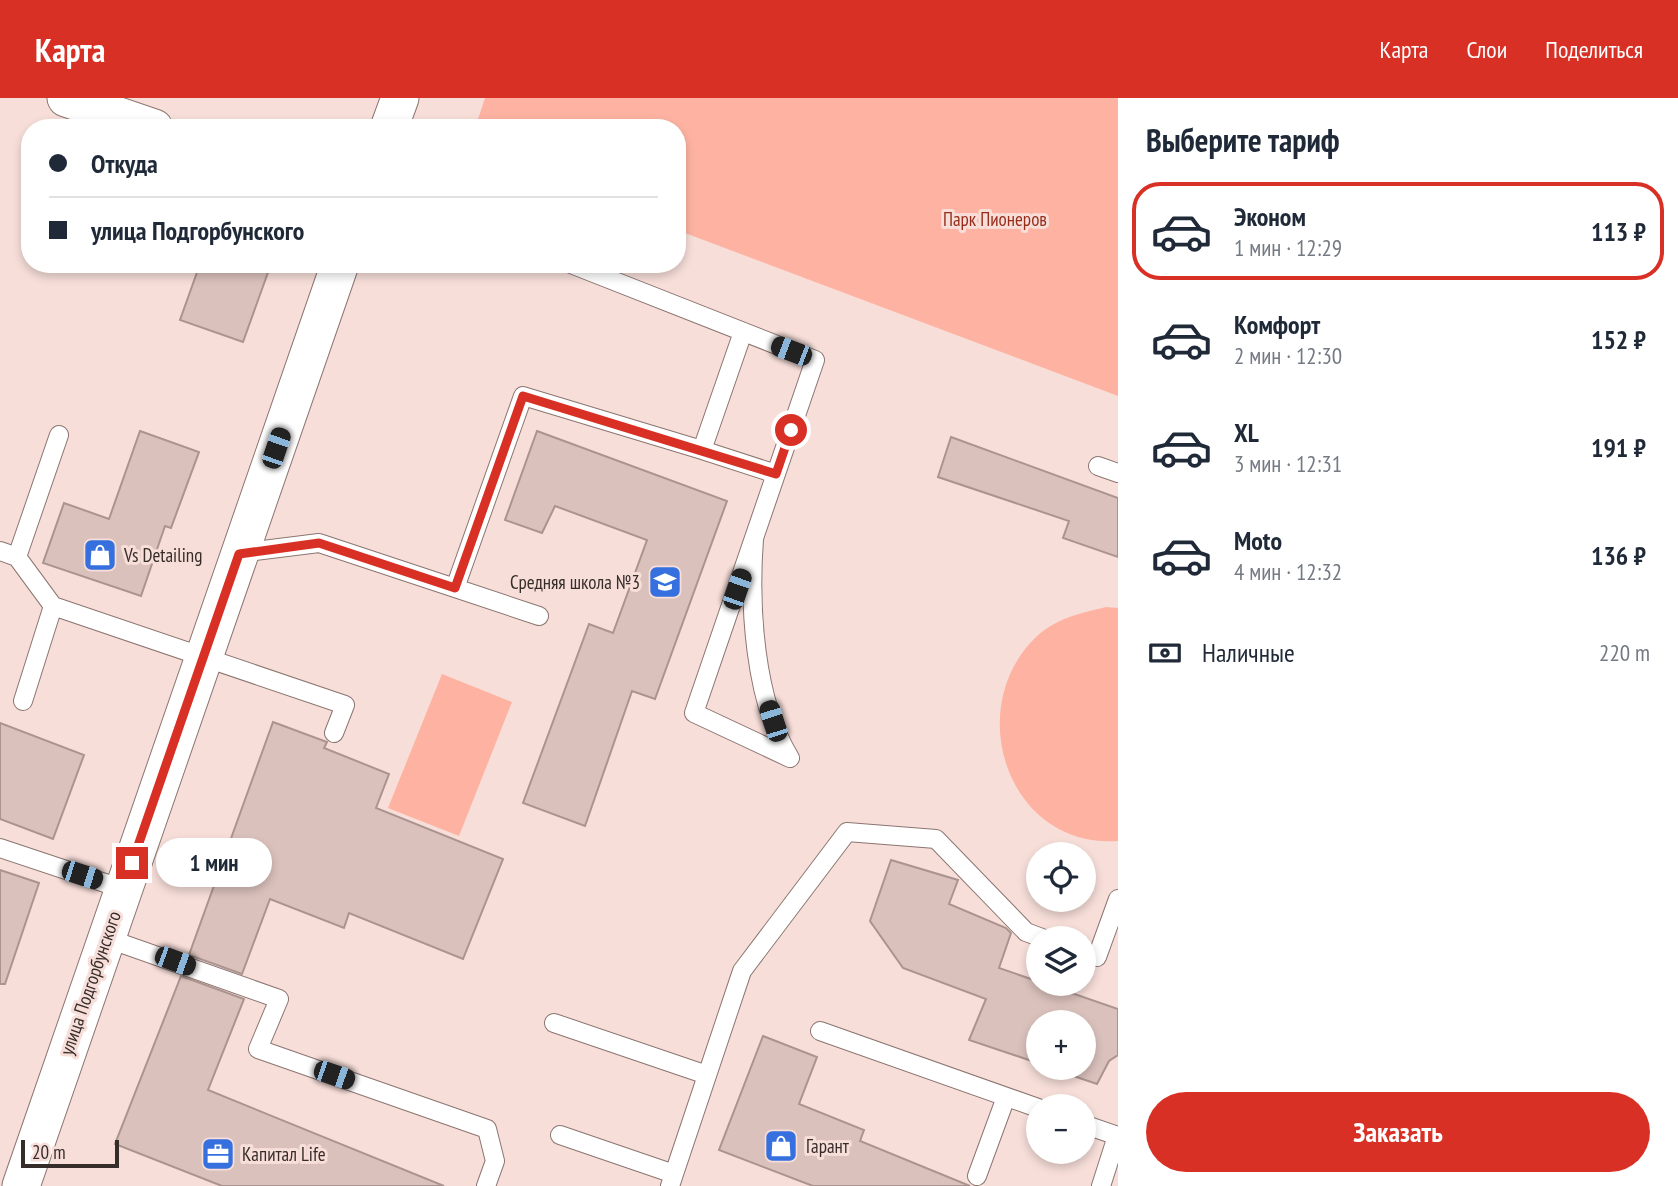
<!DOCTYPE html>
<html lang="ru">
<meta charset="utf-8">
<style>
:root{--surface:#fff;--page:#f2f2f3;--text:#1f2937;--muted:#747a83;--line:#e0e1e3;--accent:#d93025}
body{margin:0;font-family:"PT Sans Narrow",sans-serif;background:var(--page);color:var(--text);height:100vh;display:flex;flex-direction:column;font-size:26px;white-space:nowrap}
*{box-sizing:border-box;margin:0}
p{font-size:23px;color:var(--muted)}
.icon{flex:none;width:38px;height:38px;fill:none;stroke:currentColor;stroke-width:2;stroke-linecap:round;stroke-linejoin:round}
.map{position:relative;flex:1;overflow:hidden}
.side{display:flex;flex-direction:column;background:var(--surface);width:560px}
.side>*{flex:none}
.guide{position:absolute;left:21px;top:21px;width:665px;height:154px;border-radius:28px;box-shadow:0 4px 10px #0003;display:grid;align-content:center;height:154px;padding:0 28px;background:var(--surface)}
.controls{position:absolute;left:1026px;top:744px;display:grid;gap:14px}
.controls a{display:grid;place-items:center;width:70px;height:70px;border-radius:50%;background:var(--surface);box-shadow:0 4px 10px #0003;font-size:35px}
.scale{position:absolute;left:21px;bottom:18px;width:98px;box-sizing:border-box;padding-left:7px;border:4px solid #362d2a;border-top:0;font-size:19px;line-height:24px;white-space:nowrap;color:#362d2a;-webkit-text-stroke:5px #f7ded9;paint-order:stroke}
.end{position:absolute;width:32px;height:32px;margin:-16px;border:9px solid #d93025;background:#fff;box-shadow:0 0 0 4px #fff}
.from{border-radius:50%}
.bubble{position:absolute;height:49px;border-radius:24px;background:var(--surface);box-shadow:0 4px 10px #0003;font-size:23px;font-weight:700;line-height:49px;text-align:center}
.car{position:absolute;width:21px;height:42px;margin:-21px -10px;border-radius:9px;box-shadow:0 0 5px 2px #0007;background:linear-gradient(#222 24%,#8ab4d8 0 40%,#222 0 76%,#8ab4d8 0 86%,#222 0)}
.guide b{display:flex;align-items:center;gap:24px;height:66px;font-size:26px}
.guide b+b{border-top:2px solid var(--line)}
.guide i{width:18px;height:18px;background:var(--text)}
ul{padding:0;list-style:none}
li{display:flex;align-items:center;gap:21px;height:98px;margin:0 14px 10px;padding:0 14px;border:4px solid transparent;border-radius:28px}
li div{flex:1}
li b{display:block;font-size:26px}
li em{font-style:normal;font-weight:700}
li.on{border-color:var(--accent)}
li>.icon{width:63px;height:63px;stroke-width:1.5}
h2{padding:0 28px;font-size:32px;line-height:84px}
.pay{display:flex;align-items:center;gap:18px;height:77px;padding:0 28px;font-size:26px}
.pay p{margin-inline-start:auto}
.button{display:flex;gap:14px;margin-top:auto;padding:14px 28px}
.button a{flex:1;height:80px;border-radius:42px;background:var(--accent);color:#fff;font-size:28px;font-weight:700;line-height:80px;text-align:center}
header{display:flex;align-items:center;gap:42px;box-sizing:border-box;height:98px;padding:0 35px;background:var(--accent);color:#fff}
header strong{font-size:33px}
nav{display:flex;gap:38px;margin-inline-start:auto;font-size:24px}
main{display:flex;flex:1;min-height:0}
.map>svg:first-child{display:block}
.green{fill:#feb3a2}
.building{fill:#dac1bc;stroke:#ab948f;stroke-width:2}
.lines{fill:none;stroke-linecap:round;stroke-linejoin:round}
.lane-casing{stroke:#8b7570;stroke-width:20}
.street-casing{stroke:#8b7570;stroke-width:39}
.lane{stroke:#fff;stroke-width:18}
.street{stroke:#fff;stroke-width:37}
.route{stroke:#d93025;stroke-width:9}
.labels{text-anchor:middle;dominant-baseline:central;stroke-width:6;stroke-linejoin:round;paint-order:stroke}
.park-label{font-size:19px;fill:#982d1a;stroke:#f7ded9}
.poi-label{font-size:19px;fill:#362d2a;stroke:#f7ded9;text-anchor:start}
.street-label{font-size:19px;fill:#362d2a;stroke:#f7ded9}
</style>
<header>
<strong>Карта</strong>
<nav><a>Карта</a><a>Слои</a><a>Поделиться</a></nav>
</header>
<main>
<div class="map">
<svg width="1118" height="1088" viewBox="0 0 1118 1088">
<rect width="100%" height="100%" fill="#f7ded9"/>
<path class="green" d="M485,0H1118V298L677,132V30H475Z
M1106,509L1118,510V743C1010,751 962,614 1034,541C1053,521 1081,515 1106,509Z
M442,576L512,604L459,738L388,710Z"/>
<path class="building" d="M200,166H271L243,244L180,222Z
M140,333L199,354L171,430L165,428L141,498L43,465L64,405L109,421Z
M537,333L727,403L655,601L632,593L585,728L523,705L589,526L613,535L647,442L555,408L542,435L505,422Z
M951,339L1118,400V459L1063,440L1069,423L938,379Z
M273,624L327,644L324,650L389,676L376,710L503,761L463,861L349,815L344,830L270,801L242,876L189,857Z
M0,625L84,657L53,741L0,721Z
M891,762L958,782L949,806L1006,830L1011,835L999,870L1118,911V957L1109,963L1097,986L1050,970H1083V924H1038V965L969,942L986,901L903,870L870,823Z
M0,772L39,785L5,886H0Z
M181,878L244,901L208,992L444,1088H222L115,1046Z
M763,938L817,959L799,1006L864,1032L860,1043L970,1088H813L719,1052Z"/>
<g class="lines">
<defs>
<path id="lane" d="M571,166L815,262L694,615L790,660C754,602 749,507 754,441
M743,234L702,352L776,376
M1098,368L1118,375
M0,453L17,459L53,508L345,607L334,635
M239,455L319,445L455,490L523,298L702,352
M17,459L59,337
M455,490L539,518
M23,603L53,508
M0,750L123,791
M106,840L279,901L258,951L487,1031L495,1063L486,1088
M1083,854L1097,859L1118,801
M554,925L707,977
M820,933L1038,1010
M1083,1026L1118,1038
M560,1037L674,1076
M977,1078L1006,999
M670,1088L742,873L847,734L936,741L1026,834L1042,840
M1101,1088L1117,1038"/>
<path id="street" d="M66,0L154,30
M389,30L400,0
M21,1088L340,166"/>
</defs>
<use href="#lane" class="lane-casing"/>
<use href="#street" class="street-casing"/>
<use href="#lane" class="lane"/>
<use href="#street" class="street"/>
</g>
<g class="lines">
<path class="route" d="M132,765L239,456L319,445L455,490L523,298L776,376L791,332"/>
</g>
<defs>
<symbol id="shop-square" viewBox="-11 -11 22 22"><rect x="-9" y="-9" width="18" height="18" rx="4" fill="#3570de" stroke="#f7ded9"/><path d="M-5-2.5h2.3a2.7 3.5 0 0 1 5.4 0H5L5.5 6h-11ZM-1.5-2.5h3a1.5 2.3 0 0 0-3 0Z" fill="#fff"/></symbol>
<symbol id="school-square" viewBox="-11 -11 22 22"><rect x="-9" y="-9" width="18" height="18" rx="4" fill="#3570de" stroke="#f7ded9"/><path d="M0-5L7-2L0 1L-7-2ZM-4 1L0 2.5L4 1V4Q0 6-4 4Z" fill="#fff"/></symbol>
<symbol id="office-square" viewBox="-11 -11 22 22"><rect x="-9" y="-9" width="18" height="18" rx="4" fill="#3570de" stroke="#f7ded9"/><path d="M-6-3h4V-5.5h4V-3h4V5H-6ZM-1-4.5V-3h2v-1.5ZM-6 0V1H6V0Z" fill="#fff"/></symbol>
</defs>
<g fill-rule="evenodd">
<use href="#shop-square" x="81" y="438" width="38" height="38"/>
<use href="#school-square" x="646" y="465" width="38" height="38"/>
<use href="#shop-square" x="762" y="1029" width="38" height="38"/>
<use href="#office-square" x="199" y="1037" width="38" height="38"/>
</g>
<g class="labels">
<g class="park-label">
<text x="995" y="121">Парк Пионеров</text>
</g>
<g class="poi-label">
<text x="124" y="457">Vs Detailing</text>
<text x="640" y="484" text-anchor="end">Средняя школа №3</text>
<text x="806" y="1048">Гарант</text>
<text x="242" y="1056">Капитал Life</text>
</g>
<g class="street-label">
<text transform="translate(90 885) rotate(-71)">улица Подгорбунского</text>
</g>
</g>
</svg>
<div class="controls">
<a><svg class="icon" aria-label="locate" viewBox="0 0 24 24"><circle cx="12" cy="12" r="6"/><path d="M12 2v4M12 18v4M2 12h4M18 12h4"/></svg></a>
<a><svg class="icon" aria-label="layers" viewBox="0 0 24 24"><path d="M12 4l9 5-9 5-9-5zM3 14l9 5 9-5"/></svg></a>
<a>+</a>
<a>−</a>
</div>
<div class="scale">20 m</div>
<i class="end from" style="left:791px;top:332px"></i>
<i class="end" style="left:132px;top:765px"></i>
<div class="bubble" style="left:156px;top:740px;width:116px">1 мин</div>
<i class="car" style="left:791px;top:253px;rotate:291deg"></i>
<i class="car" style="left:276px;top:350px;rotate:19deg"></i>
<i class="car" style="left:737px;top:491px;rotate:19deg"></i>
<i class="car" style="left:773px;top:623px;rotate:342deg"></i>
<i class="car" style="left:82px;top:777px;rotate:108deg"></i>
<i class="car" style="left:175px;top:863px;rotate:110deg"></i>
<i class="car" style="left:334px;top:977px;rotate:109deg"></i>
<div class="guide">
<b><i class="from"></i>Откуда</b>
<b><i></i>улица Подгорбунского</b>
</div>
</div>
<section class="side">
<h2>Выберите тариф</h2>
<ul>
<li class="on"><svg class="icon" aria-label="car" viewBox="0 0 24 24"><path d="M5 17H2v-5l4-1 3-4h7l3 4 3 1v5h-3M9 17h6M6 11h13"/><circle cx="7" cy="17" r="2"/><circle cx="17" cy="17" r="2"/></svg><div><b>Эконом</b><p>1 мин · 12:29</p></div><em>113 ₽</em></li>
<li><svg class="icon" aria-label="car" viewBox="0 0 24 24"><path d="M5 17H2v-5l4-1 3-4h7l3 4 3 1v5h-3M9 17h6M6 11h13"/><circle cx="7" cy="17" r="2"/><circle cx="17" cy="17" r="2"/></svg><div><b>Комфорт</b><p>2 мин · 12:30</p></div><em>152 ₽</em></li>
<li><svg class="icon" aria-label="car" viewBox="0 0 24 24"><path d="M5 17H2v-5l4-1 3-4h7l3 4 3 1v5h-3M9 17h6M6 11h13"/><circle cx="7" cy="17" r="2"/><circle cx="17" cy="17" r="2"/></svg><div><b>XL</b><p>3 мин · 12:31</p></div><em>191 ₽</em></li>
<li><svg class="icon" aria-label="car" viewBox="0 0 24 24"><path d="M5 17H2v-5l4-1 3-4h7l3 4 3 1v5h-3M9 17h6M6 11h13"/><circle cx="7" cy="17" r="2"/><circle cx="17" cy="17" r="2"/></svg><div><b>Moto</b><p>4 мин · 12:32</p></div><em>136 ₽</em></li>
</ul>
<div class="pay"><svg class="icon" aria-label="cash" viewBox="0 0 24 24"><path d="M3 7h18v10H3z"/><circle cx="12" cy="12" r="2"/></svg>Наличные<p>220 m</p></div>
<div class="button"><a>Заказать</a></div>
</section>
</main>
